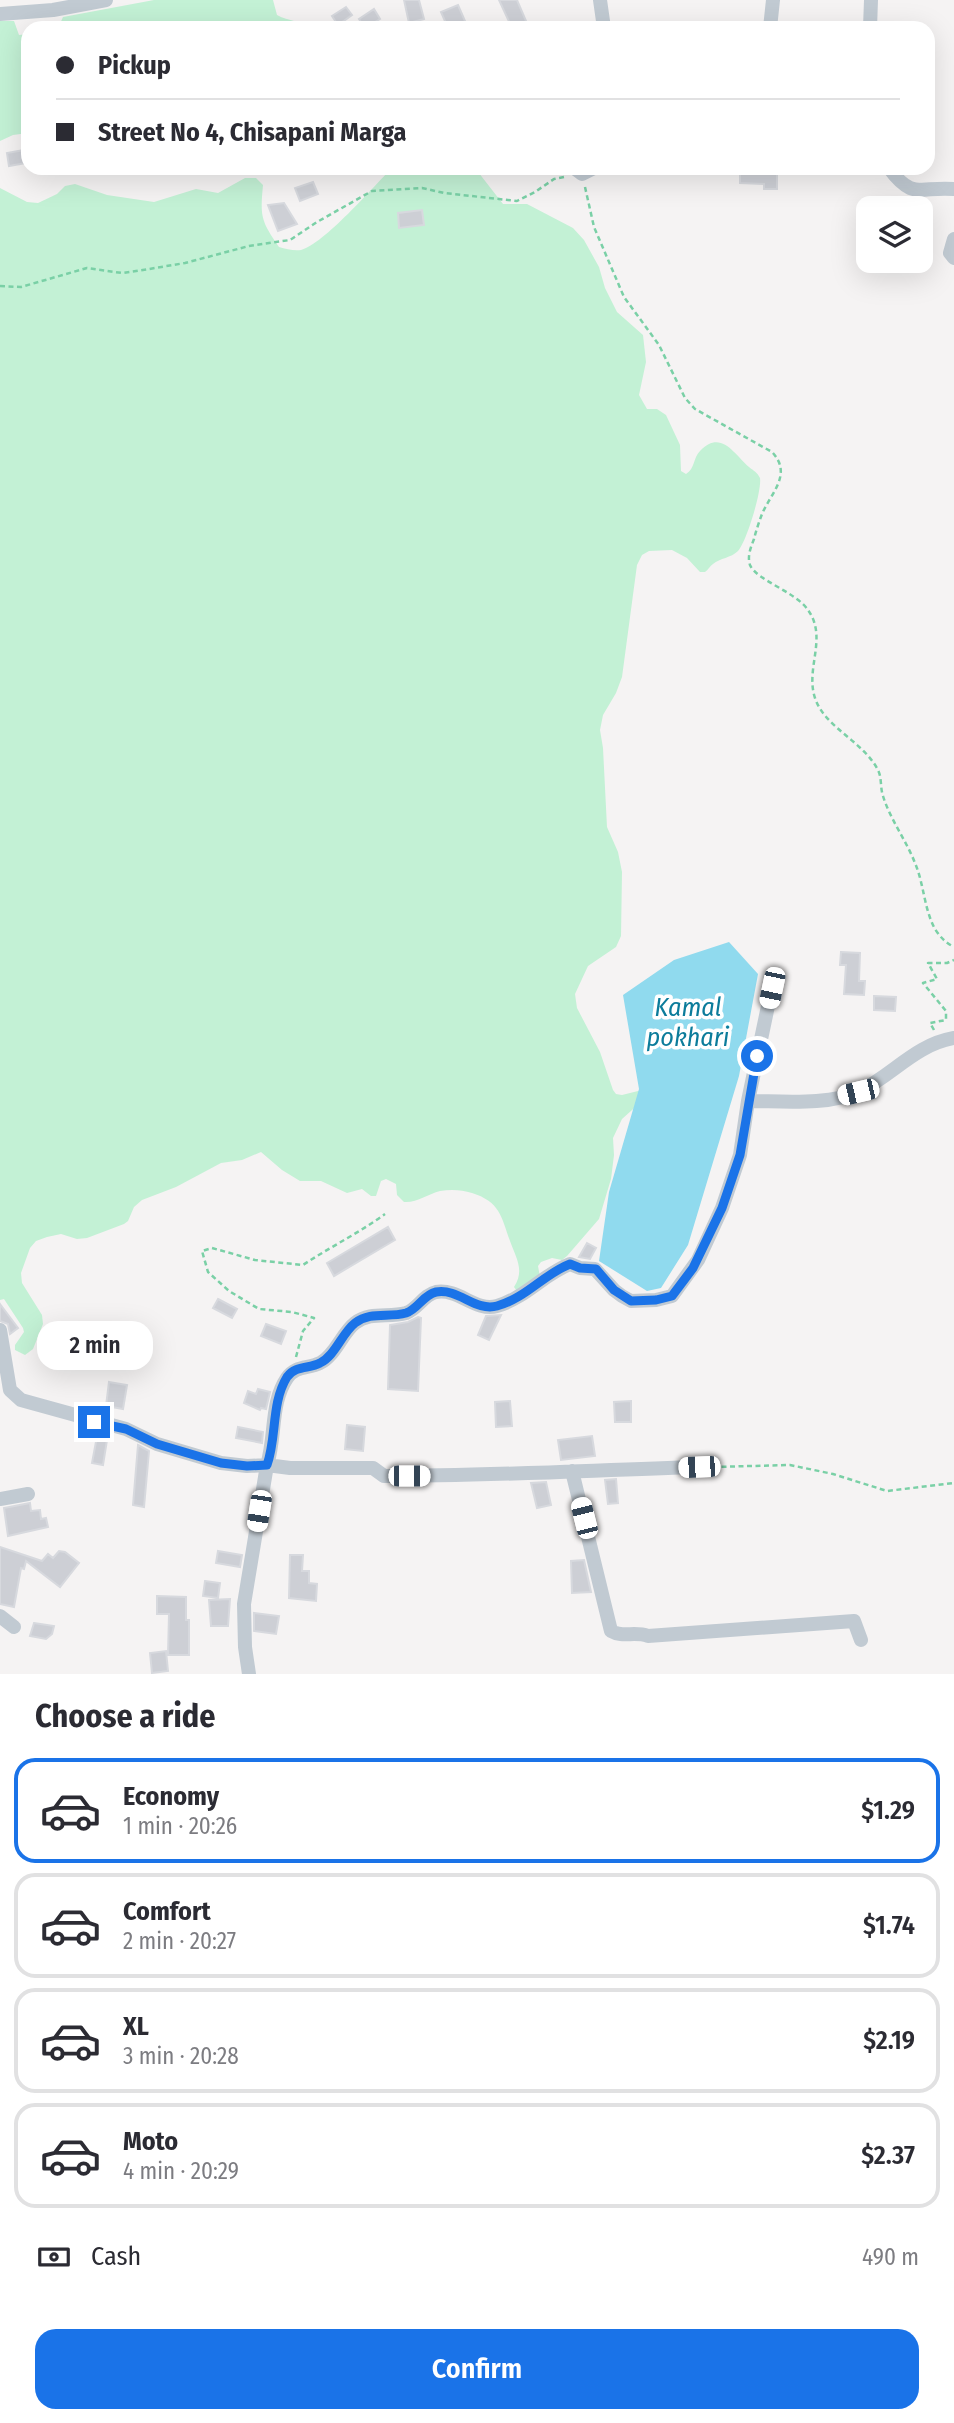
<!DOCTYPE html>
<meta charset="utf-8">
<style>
:root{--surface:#fff;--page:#f2f2f3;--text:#2b2b33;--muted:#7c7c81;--line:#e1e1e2;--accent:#1a73e8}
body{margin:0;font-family:"Fira Sans Condensed",sans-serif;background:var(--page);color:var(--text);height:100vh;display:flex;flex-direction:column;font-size:26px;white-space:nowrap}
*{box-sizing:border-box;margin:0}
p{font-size:23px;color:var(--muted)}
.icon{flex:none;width:38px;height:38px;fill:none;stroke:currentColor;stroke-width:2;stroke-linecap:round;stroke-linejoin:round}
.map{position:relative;height:1674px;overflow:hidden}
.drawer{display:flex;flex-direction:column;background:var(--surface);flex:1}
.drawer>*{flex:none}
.top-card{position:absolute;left:21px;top:21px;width:914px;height:154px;border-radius:21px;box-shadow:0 7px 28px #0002;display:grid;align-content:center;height:154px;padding:0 35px;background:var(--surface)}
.buttons{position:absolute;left:856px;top:196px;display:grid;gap:14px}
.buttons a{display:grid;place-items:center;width:77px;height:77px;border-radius:14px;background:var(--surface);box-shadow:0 7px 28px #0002;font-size:35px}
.end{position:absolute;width:32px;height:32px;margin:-16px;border:9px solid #1a73e8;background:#fff;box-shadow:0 0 0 4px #fff}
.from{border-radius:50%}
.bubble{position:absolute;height:49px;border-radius:21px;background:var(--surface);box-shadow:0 7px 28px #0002;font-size:23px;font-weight:600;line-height:49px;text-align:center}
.car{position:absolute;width:21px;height:42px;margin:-21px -10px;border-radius:9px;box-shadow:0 0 5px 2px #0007;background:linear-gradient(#fff 24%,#345 0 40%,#fff 0 76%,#345 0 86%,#fff 0)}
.top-card b{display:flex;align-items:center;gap:24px;height:66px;font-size:26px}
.top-card b+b{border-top:2px solid var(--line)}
.top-card i{width:18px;height:18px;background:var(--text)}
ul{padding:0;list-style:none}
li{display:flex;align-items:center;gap:21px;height:105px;margin:0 14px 10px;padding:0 21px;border:4px solid var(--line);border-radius:21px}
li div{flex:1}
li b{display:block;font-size:26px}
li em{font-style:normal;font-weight:600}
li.current{border-color:var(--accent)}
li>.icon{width:63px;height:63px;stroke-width:1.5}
h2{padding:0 35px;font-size:32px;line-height:84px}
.pay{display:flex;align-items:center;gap:18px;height:77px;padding:0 35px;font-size:26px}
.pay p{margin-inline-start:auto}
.primary-button{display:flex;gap:14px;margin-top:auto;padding:14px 35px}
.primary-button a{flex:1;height:80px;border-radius:21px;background:var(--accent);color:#fff;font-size:28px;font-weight:600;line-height:80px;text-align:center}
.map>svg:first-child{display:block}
.green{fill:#c3f1d5}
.water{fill:#90daee}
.building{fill:#cdcfd5;stroke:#d7d9de;stroke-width:2}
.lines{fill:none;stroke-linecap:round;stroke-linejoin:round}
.path{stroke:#7ad0a6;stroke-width:2.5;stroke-dasharray:5 3.5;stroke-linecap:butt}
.minor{stroke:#c1cad2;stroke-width:14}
.route{stroke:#1a73e8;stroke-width:9}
.labels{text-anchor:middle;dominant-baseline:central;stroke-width:7;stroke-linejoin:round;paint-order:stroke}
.water-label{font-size:26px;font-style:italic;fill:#0c7c9b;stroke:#fff}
</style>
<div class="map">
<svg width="954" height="1674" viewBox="0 0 954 1674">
<rect width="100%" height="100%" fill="#f5f3f3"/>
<path class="green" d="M154,0H273L277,15C289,22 301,20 312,28H58L63,17Z
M0,21H14L19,35L28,34V133L13,135L0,141Z
M392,168H475L503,204H527L573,228L584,240L599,267L605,288L617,312L643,335L646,362L639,395L647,409H657L666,415L680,445L681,471L686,474C695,469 693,458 700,451C721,429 734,454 749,467C754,471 757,472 760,478C762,491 746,543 738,551C731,558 720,558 713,564C710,566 708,570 705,572H700L687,558L672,550L649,551L642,555L637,565L622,677L616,693L603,715L600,730L603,748L607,827L618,852L622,872L621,936L616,947L588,966L575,994L577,1008L600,1052L613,1090L616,1094L622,1095L642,1090L641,1102L622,1119L613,1138L614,1155L611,1179L599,1219L567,1256L562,1260L552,1258L541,1262L538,1266L540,1277L517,1291L514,1287C525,1270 516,1258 510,1241C501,1216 500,1202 472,1193C462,1190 452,1189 440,1191C428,1194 417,1203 404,1202L397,1195L396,1184L386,1179L381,1181L376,1196H371L362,1189L347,1193L321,1181H300L282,1170L261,1152L242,1160L221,1163L176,1187L142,1200L134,1207L128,1221L124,1224L87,1238L77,1239L61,1234L47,1237L36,1241L30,1248L21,1273L22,1283L42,1315L43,1324L33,1349L25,1355L15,1350V1345L24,1332L23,1328L4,1299L0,1300V188L27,202L38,203L57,194L65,186L75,184L107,195L154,202L196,189L218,193L245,178H256L263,185C260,217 261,221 279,247C286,249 294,251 301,250C324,244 373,187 392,168Z"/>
<path class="water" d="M729,942L758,974L739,1076L688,1245L661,1288L647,1291L599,1261L609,1192L639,1089L623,995L674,960Z"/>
<path class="building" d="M404,0H419L424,19L409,23Z
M499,0H517L529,28H512Z
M458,5L468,28H448L441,12Z
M346,7L352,15L338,25L332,16Z
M374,9L380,19L365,28L359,19Z
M24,150L26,163L9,166L7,153Z
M740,168H777V189H764V184L740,183Z
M313,182L318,194L300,201L295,188Z
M284,203L297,224L278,231L268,205Z
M422,210L424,225L399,228L398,213Z
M841,952L860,953L859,981H865L864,995L844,994L846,965H840Z
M874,996L896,997L895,1011L874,1010Z
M388,1227L395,1240L334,1276L327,1263Z
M587,1243L596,1248L590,1259L579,1257Z
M218,1299L237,1309L232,1318L213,1308Z
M0,1304L18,1328L10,1334L8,1324L0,1321Z
M501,1315L489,1340L478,1335L486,1316Z
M418,1317L421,1318L418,1391L388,1389L390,1325L408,1322Z
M266,1324L286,1331L281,1344L261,1336Z
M109,1382L127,1385L123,1409L106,1406Z
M258,1389L270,1392L266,1409L261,1408L260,1410L244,1403L248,1391L256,1394Z
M510,1401L512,1426L496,1427L495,1402Z
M631,1401V1422H615L614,1402Z
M347,1425L365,1427L363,1451L345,1449Z
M238,1427L263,1432L262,1443L236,1438Z
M98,1431L108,1434L103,1465L92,1463Z
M592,1436L595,1456L561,1460L558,1440Z
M138,1445L149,1451L144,1507L133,1505Z
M616,1479L618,1503L608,1504L605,1480Z
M546,1482L551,1505L537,1508L531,1483Z
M30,1503L31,1511L40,1510L41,1519L46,1518L48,1527L8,1536L4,1508Z
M0,1547L42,1561L48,1554L53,1558L59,1551L65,1552L79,1563L60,1587L26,1561L24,1569L21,1568L14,1607L0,1604Z
M218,1551L242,1555L240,1567L216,1563Z
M290,1555H303L302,1571H309V1583L317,1584L316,1601L289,1598Z
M584,1560L591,1592L572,1593L571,1561Z
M205,1581L220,1583L218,1598L203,1596Z
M157,1596L186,1597V1620H189V1655H168L169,1614H157Z
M230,1599L228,1626H211L209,1600Z
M254,1613L279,1616L276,1634L254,1631Z
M34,1623L54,1626L52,1634L46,1639L30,1636Z
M166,1651L168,1671L152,1673L150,1653Z"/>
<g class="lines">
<path class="path" d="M585,187L594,227L624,297L659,345L685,398L695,409L772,452C793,474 771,493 762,514C759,522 756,531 754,539C751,547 747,556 750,565C756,580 796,592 808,610C828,638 805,668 815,698C825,728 863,741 878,770C882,778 880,787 883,796C890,819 906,840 915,863C924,884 924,909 935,929C940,937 946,943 954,947
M0,286L21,287L87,268L122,273L149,269L185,263L249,246L290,240L317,222L372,191L422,188L444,193L517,201L535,192L554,179L564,177
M934,1030L930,1023L946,1020V1011L923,983L937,979L928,963H947L954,960
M296,1357L303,1331L314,1318L292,1312L259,1309L229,1291L208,1272L202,1251L212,1248L255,1260L303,1265C330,1247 359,1233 385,1214
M713,1467L790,1465L833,1474L887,1491L954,1483"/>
<path class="minor" d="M600,0L604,28
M0,14L53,10L106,0
M770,28L773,0
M870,28L871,0
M574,168L582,174L594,168
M889,168C913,201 920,186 954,189
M954,239L950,253L954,258
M748,1101C781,1101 830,1106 860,1091C894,1074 915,1045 954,1038
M0,1330L10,1390L21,1400L126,1429L157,1444L221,1463L247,1466L267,1465L290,1468H373L384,1476C489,1476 594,1470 699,1467
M572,1471L611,1631C623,1638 634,1631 648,1636L854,1621L861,1640
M0,1499L28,1494
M0,1616L14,1627
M249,1674L245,1647L244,1604L267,1465C276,1437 270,1403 287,1378C296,1365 308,1369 320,1363C335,1356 342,1333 355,1323C371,1311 388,1318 406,1313C418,1309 423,1295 436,1292C459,1288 475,1312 497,1306C525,1298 544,1274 570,1264L580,1268L595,1269L614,1290L622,1296L631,1301L656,1300L672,1296L698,1260L722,1208L740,1155L748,1101L772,987"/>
</g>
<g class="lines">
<path class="route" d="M94,1422L126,1429L157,1444L221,1463L247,1466L267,1465C277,1437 271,1403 287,1377C296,1365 309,1369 320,1363C335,1356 342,1333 355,1323C371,1311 388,1318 406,1313C418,1309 423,1295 436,1292C459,1288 475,1312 497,1306C526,1298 544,1274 570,1264L580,1268L596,1269L614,1290L631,1301L656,1300L672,1296L693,1268L722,1208L740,1155L757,1056"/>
</g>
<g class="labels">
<g class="water-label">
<text x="688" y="1007">Kamal<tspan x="688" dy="30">pokhari</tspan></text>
</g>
</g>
</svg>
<div class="buttons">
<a><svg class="icon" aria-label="layers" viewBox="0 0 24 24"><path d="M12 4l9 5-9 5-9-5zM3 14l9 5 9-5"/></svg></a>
</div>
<i class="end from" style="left:757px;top:1056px"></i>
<i class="end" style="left:94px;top:1422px"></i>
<div class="bubble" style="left:37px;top:1321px;width:116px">2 min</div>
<i class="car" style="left:772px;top:988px;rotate:192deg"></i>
<i class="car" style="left:858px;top:1092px;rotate:257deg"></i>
<i class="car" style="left:699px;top:1467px;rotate:268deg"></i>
<i class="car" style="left:409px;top:1476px;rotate:90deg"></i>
<i class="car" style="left:259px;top:1511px;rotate:189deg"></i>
<i class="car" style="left:584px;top:1518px;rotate:346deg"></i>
<div class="top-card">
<b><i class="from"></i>Pickup</b>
<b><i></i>Street No 4, Chisapani Marga</b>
</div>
</div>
<section class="drawer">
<h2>Choose a ride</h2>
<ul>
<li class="current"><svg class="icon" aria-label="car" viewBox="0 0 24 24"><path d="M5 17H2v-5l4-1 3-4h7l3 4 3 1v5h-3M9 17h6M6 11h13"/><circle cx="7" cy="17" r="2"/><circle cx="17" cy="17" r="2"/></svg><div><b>Economy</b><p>1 min · 20:26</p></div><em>$1.29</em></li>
<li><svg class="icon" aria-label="car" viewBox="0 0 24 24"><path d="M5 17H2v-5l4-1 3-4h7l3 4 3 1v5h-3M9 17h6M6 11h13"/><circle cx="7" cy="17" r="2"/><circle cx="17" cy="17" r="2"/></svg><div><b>Comfort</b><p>2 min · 20:27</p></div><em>$1.74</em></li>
<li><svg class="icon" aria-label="car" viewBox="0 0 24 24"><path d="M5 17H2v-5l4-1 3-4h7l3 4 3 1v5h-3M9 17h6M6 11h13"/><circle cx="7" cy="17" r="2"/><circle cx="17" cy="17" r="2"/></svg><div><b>XL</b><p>3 min · 20:28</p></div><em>$2.19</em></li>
<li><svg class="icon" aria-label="car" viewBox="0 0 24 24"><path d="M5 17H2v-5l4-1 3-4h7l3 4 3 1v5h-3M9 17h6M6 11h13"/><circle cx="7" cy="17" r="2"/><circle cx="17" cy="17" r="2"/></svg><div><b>Moto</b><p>4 min · 20:29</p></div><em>$2.37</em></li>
</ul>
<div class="pay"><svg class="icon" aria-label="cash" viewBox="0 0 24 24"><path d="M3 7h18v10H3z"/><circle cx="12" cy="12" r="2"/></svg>Cash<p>490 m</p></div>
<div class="primary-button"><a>Confirm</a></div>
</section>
